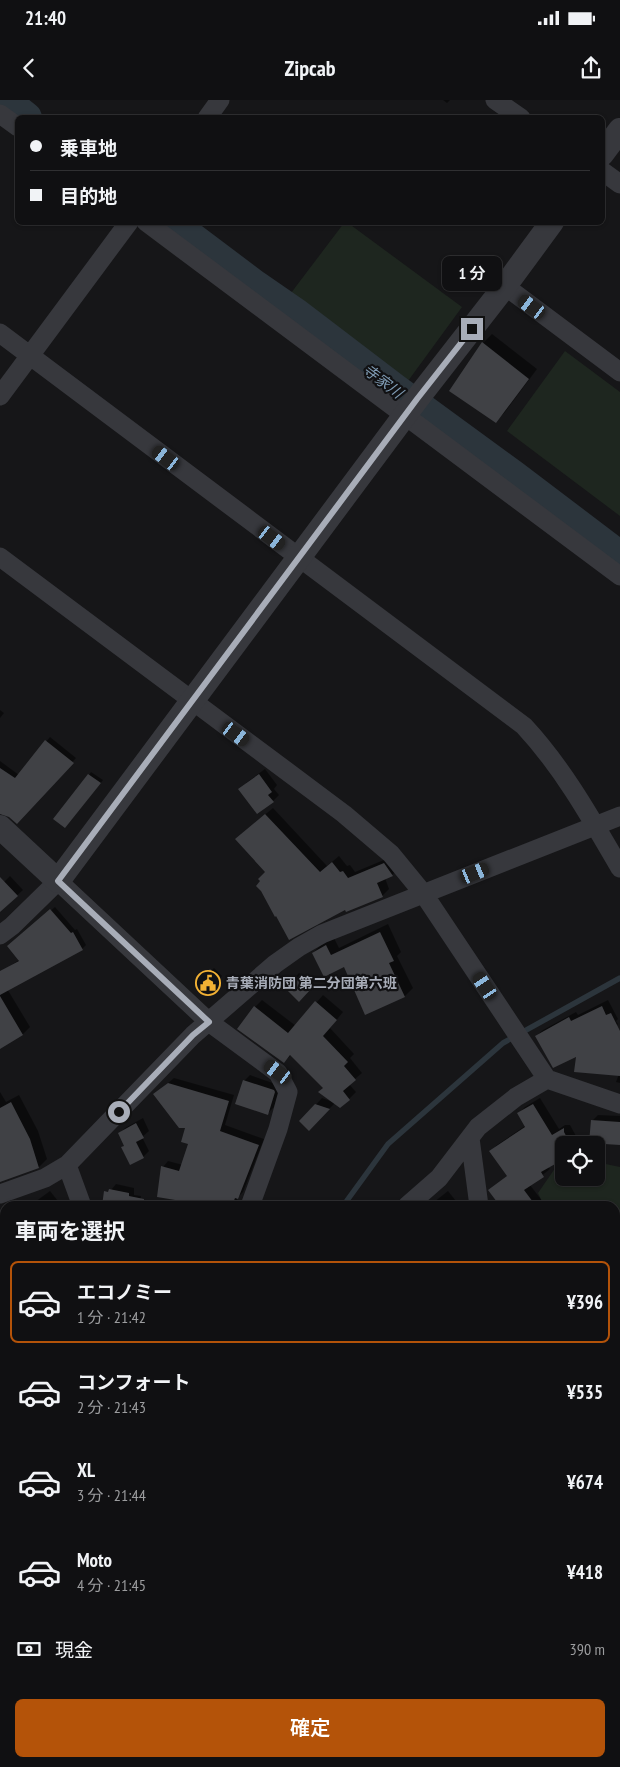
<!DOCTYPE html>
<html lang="ja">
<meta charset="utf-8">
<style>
:root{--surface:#101012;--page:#19191b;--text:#f1f3f6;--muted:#9c9d9f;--line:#303032;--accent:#b45309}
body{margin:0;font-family:"PT Sans Narrow","Noto Sans JP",sans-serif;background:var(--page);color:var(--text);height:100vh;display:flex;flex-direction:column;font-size:19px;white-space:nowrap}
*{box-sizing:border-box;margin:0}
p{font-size:16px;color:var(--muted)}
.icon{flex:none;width:28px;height:28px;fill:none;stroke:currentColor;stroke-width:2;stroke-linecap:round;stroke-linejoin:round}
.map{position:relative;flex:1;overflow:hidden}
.sheet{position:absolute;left:0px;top:1101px;width:620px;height:566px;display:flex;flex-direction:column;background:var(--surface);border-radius:15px 15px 0 0;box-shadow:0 1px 4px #0004,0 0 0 1px var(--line)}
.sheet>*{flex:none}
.hud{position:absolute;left:15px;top:15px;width:590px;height:110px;border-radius:8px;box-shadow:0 1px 4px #0004,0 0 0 1px var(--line);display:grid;align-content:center;height:110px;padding:0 15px;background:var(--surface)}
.tools{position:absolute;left:555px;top:1036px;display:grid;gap:10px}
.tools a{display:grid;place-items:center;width:50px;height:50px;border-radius:8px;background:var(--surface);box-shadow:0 1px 4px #0004,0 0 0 1px var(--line);font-size:25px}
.end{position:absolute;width:22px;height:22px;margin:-11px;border:6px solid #a8adb8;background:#111;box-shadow:0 0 0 2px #111}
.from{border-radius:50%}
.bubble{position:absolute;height:35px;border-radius:8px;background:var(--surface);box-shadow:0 1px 4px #0004,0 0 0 1px var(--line);font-size:16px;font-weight:600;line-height:35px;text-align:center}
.car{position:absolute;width:15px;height:30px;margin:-15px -8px;border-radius:6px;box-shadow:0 0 4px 1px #0007;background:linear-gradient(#222 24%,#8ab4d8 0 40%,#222 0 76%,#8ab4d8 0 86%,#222 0)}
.hud b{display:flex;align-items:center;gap:18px;height:48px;font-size:19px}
.hud b+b{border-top:1px solid var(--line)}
.hud i{width:12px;height:12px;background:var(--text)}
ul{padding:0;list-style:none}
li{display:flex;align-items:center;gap:15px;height:82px;margin:0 10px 8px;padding:0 5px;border:2px solid transparent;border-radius:8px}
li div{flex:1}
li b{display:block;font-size:19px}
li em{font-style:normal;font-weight:600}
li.active{border-color:var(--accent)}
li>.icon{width:45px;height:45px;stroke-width:1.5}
h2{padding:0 15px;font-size:22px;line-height:60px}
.pay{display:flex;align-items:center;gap:12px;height:55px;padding:0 15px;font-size:19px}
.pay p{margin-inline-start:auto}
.cta{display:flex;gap:10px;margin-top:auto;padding:10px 15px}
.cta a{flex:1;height:58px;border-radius:8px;background:var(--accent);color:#fff;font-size:20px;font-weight:600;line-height:58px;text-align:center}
.status{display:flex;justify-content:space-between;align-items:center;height:35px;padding:0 25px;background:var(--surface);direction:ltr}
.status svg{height:14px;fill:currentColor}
header{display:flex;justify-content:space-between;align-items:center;height:65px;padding:0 15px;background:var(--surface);font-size:22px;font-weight:600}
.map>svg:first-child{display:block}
.green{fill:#1e261f}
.shadow{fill:#0007}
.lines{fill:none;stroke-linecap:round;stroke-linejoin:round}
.stream{stroke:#2c353c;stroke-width:5.5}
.river{stroke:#2c353c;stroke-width:32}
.building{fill:#404145}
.service{stroke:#37383d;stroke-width:9}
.minor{stroke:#37383d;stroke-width:19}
.tertiary{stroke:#37383d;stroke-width:24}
.route{stroke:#a8adb8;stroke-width:6}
.labels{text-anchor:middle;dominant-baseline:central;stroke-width:4.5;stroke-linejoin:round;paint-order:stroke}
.poi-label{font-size:14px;font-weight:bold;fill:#a8adb8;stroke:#111113;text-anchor:start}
.water-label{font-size:15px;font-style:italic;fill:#7f9bb3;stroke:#111113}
</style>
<div class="status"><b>21:40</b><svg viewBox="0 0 49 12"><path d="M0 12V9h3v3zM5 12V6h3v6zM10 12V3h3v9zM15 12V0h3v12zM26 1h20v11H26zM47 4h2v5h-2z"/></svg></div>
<header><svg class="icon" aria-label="back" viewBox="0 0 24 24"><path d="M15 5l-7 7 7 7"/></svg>Zipcab<svg class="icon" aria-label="share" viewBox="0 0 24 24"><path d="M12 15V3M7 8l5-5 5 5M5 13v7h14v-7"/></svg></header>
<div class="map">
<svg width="620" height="1667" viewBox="0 0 620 1667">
<rect width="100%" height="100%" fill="#161618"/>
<path class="green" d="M344,123H348L462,207L408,281L291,193Z
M565,251L620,292V416L507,331Z
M596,1062L620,1067V1667H415L411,1663L615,1662V1106H544L538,1093L558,1064H564V1078H596Z
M0,1227L5,1229V1269L0,1273Z
M0,1415H5V1515L0,1521Z
M51,1663V1662L174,1663L162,1667H43Z"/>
<path class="shadow" d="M443,0H450L447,3Z
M492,234L537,269L505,312L496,321L483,243Z
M0,610L4,613L0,618Z
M50,637L76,658L16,722L10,716L0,713V661L19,675Z
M265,669L277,685L274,689L279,695L273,701L246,683Z
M91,672L103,680L68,724L89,675Z
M273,708L327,766L339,756L347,766L350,765L355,772L391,757L399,768L392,775L385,778L389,789L382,796L347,811L267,772L244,732Z
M10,776L23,790L0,811V786Z
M55,807L75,830L77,829L86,845L82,849L4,870L19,860L13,842Z
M388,824L401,852L397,856L413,888L405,896L366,913L344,865L313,853L321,845L334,838L339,848Z
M214,868L222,876L207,892L198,884Z
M299,873L312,886L299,900L286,887Z
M6,887L30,927L23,934L0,948V890Z
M323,895L343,912L330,928L354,954L350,958L362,973L349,984L356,992L349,999L335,1003L309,1029L301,1021L322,998L333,1002L325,987L291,955L284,962L255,907L262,900L296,926Z
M608,900L618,919L616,921L618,924L612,931L620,943V983L616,982L619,974L536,936L543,930L576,912L578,915Z
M250,975L281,986L274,1007L268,1013L244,981Z
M174,978L234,995L225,1025L264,1039L243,1092L238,1097L235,1106H194L195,1102L163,1067L168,1061L183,1065L189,1043L187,1027L155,994Z
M0,992L6,1002L19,995L38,1031L47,1059L39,1067L2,1080L0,1075Z
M540,998L559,1029L565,1025H570L581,1045H564L548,1066L550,1069L530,1085L546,1106H502L490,1091L508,1076L491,1051L497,1045L525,1026L518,1014L525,1007Z
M598,1015L620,1016V1044L592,1021Z
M143,1018L149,1031L142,1037L149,1051L143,1057L125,1045L119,1034L125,1028Z
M116,1084L134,1088V1095L141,1096L139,1106H108L111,1090Z
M50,1091L62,1106H30L35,1102Z
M448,1091L460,1106H429L434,1102Z
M0,1149L5,1163V1204L0,1206Z
M5,1298V1314L0,1315V1299Z
M5,1374V1409L4,1406L0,1407V1375Z
M0,1510L5,1515V1525L0,1530Z
M0,1632L1,1634L5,1632V1650L0,1651Z
M0,1658L5,1660V1662H17L18,1666L0,1667Z
M243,1662H260L250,1667H245Z
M514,1662H527L528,1667H491Z
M561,1662H569L572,1667H552Z"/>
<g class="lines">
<path class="stream" d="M343,1106L388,1044L503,943L620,878
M292,1662L294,1667
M376,1662L377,1667"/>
<path class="river" d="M4,0L26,18
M170,122L255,186L297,215L394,289L513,376L620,457"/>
</g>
<path class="building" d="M482,242L529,279L496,323L449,291Z
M45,640L74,663L17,724L9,717L0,714V668L15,678Z
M88,674L101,683L65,728L53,719Z
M259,674L272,692L268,695L274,702L257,714L238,689Z
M265,714L320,772L332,762L340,772L343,771L348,778L384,763L393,776L377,783L383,797L346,812L345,810L289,840L276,816L275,817L261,791L256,786L260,781L258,779L265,772L235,739Z
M0,777L18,796L0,812Z
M50,809L71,833L73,832L83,850L0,895V871L19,861L7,846Z
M380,832L394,861L389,863L405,897L365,915L344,867L324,877L312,853L326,845L331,855Z
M210,869L220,879L207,894L197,884Z
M295,875L310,890L299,902L284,887Z
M0,896L23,935L0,949Z
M315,901L337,920L323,936L348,962L344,966L356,980L343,991L350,1000L340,1008L318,992L323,988L290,955L284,963L237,929L254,906L288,933Z
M602,906L606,915L611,913L620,931V976L574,972L576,957L553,968L535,936L569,917L571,921Z
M243,980L274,990L275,992L268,1015L235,1004Z
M168,983L229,1001L220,1031L259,1045L238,1099L235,1098L232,1106H212L157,1097L161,1066L179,1071L188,1044L181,1042L185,1028H179L153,994Z
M11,1002L30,1039L39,1068L0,1082V1008Z
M315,1004L330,1009L309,1031L299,1021Z
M533,1004L552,1035L564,1028V1032L571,1045H564V1059L541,1072L544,1077L524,1090L536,1106H500L488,1090L507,1076L489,1051L525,1027L517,1013Z
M591,1020L620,1022V1045L589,1043Z
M136,1023L144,1038L136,1042L144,1058L130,1065L121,1047L124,1046L118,1033Z
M109,1089L129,1093V1096L144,1099V1106H102L104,1091L108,1092Z"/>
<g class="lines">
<path class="service" d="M0,1560L5,1558
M0,1658L5,1657"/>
<path class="minor" d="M495,0L521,18
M0,14L18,27
M207,18L220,0
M602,71L620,84
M146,122L620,476
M505,186L620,272
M0,233L524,626C563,668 591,718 620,768
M0,296L129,122
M0,457L344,714L391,754L423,793L547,979
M0,835L12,826L58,781L209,922L278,973L288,992L278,1029L250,1106
M470,1038L479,1106
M67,1065L82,1106
M0,1094L45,1078L67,1065L193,935L275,864L299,847L322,834L620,716
M407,1106L439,1078L478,1027L516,997L547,979L620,1004
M3,1327L5,1326
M615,1614L620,1615
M279,1662L281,1667
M471,1667L488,1662"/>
<path class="tertiary" d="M602,54L620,30
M0,727L58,781L417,299L505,186L552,122"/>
</g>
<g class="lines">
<path class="route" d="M119,1012L193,935L209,922L58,781L417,299L472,229"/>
</g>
<defs>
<symbol id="civic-ring" viewBox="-11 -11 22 22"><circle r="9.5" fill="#111113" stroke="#f2b134" stroke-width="1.5"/><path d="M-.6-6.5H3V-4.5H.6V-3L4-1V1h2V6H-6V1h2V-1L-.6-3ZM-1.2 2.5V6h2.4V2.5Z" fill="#f2b134"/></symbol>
</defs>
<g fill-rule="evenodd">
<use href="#civic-ring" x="194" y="869" width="28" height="28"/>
</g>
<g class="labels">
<g class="poi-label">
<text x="226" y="883">青葉消防団 第二分団第六班</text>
</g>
<g class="water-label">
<text transform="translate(383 281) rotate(37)">寺家川</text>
</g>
</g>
</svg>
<div class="tools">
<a><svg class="icon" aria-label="locate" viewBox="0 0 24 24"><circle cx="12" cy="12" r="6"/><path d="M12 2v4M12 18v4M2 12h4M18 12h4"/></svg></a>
</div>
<i class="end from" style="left:119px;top:1012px"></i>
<i class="end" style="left:472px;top:229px"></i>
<div class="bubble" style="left:442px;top:156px;width:60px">1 分</div>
<i class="car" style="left:532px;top:207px;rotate:306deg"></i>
<i class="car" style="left:166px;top:358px;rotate:307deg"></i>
<i class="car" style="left:272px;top:438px;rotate:127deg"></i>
<i class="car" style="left:236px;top:634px;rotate:126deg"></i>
<i class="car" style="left:475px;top:773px;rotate:68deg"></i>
<i class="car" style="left:485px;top:886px;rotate:326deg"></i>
<i class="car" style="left:278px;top:972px;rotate:306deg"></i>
<div class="hud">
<b><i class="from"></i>乗車地</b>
<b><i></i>目的地</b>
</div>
<section class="sheet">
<h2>車両を選択</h2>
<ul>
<li class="active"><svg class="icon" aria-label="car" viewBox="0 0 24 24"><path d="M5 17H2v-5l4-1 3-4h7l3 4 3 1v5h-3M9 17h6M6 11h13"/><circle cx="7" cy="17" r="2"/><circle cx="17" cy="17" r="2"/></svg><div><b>エコノミー</b><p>1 分 · 21:42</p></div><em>¥396</em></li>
<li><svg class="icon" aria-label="car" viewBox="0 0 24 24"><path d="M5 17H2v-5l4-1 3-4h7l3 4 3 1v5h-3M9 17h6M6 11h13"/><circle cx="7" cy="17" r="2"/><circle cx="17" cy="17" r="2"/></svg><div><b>コンフォート</b><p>2 分 · 21:43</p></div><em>¥535</em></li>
<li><svg class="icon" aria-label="car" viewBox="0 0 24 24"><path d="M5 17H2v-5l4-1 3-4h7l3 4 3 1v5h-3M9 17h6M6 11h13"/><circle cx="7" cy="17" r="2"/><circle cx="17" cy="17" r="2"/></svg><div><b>XL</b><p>3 分 · 21:44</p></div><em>¥674</em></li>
<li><svg class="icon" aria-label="car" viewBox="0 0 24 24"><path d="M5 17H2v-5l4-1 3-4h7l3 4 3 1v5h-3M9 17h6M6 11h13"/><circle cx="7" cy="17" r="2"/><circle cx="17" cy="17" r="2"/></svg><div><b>Moto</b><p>4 分 · 21:45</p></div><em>¥418</em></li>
</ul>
<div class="pay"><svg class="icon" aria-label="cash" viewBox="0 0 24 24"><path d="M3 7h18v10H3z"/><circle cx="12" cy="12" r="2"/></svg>現金<p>390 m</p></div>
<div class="cta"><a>確定</a></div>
</section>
</div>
